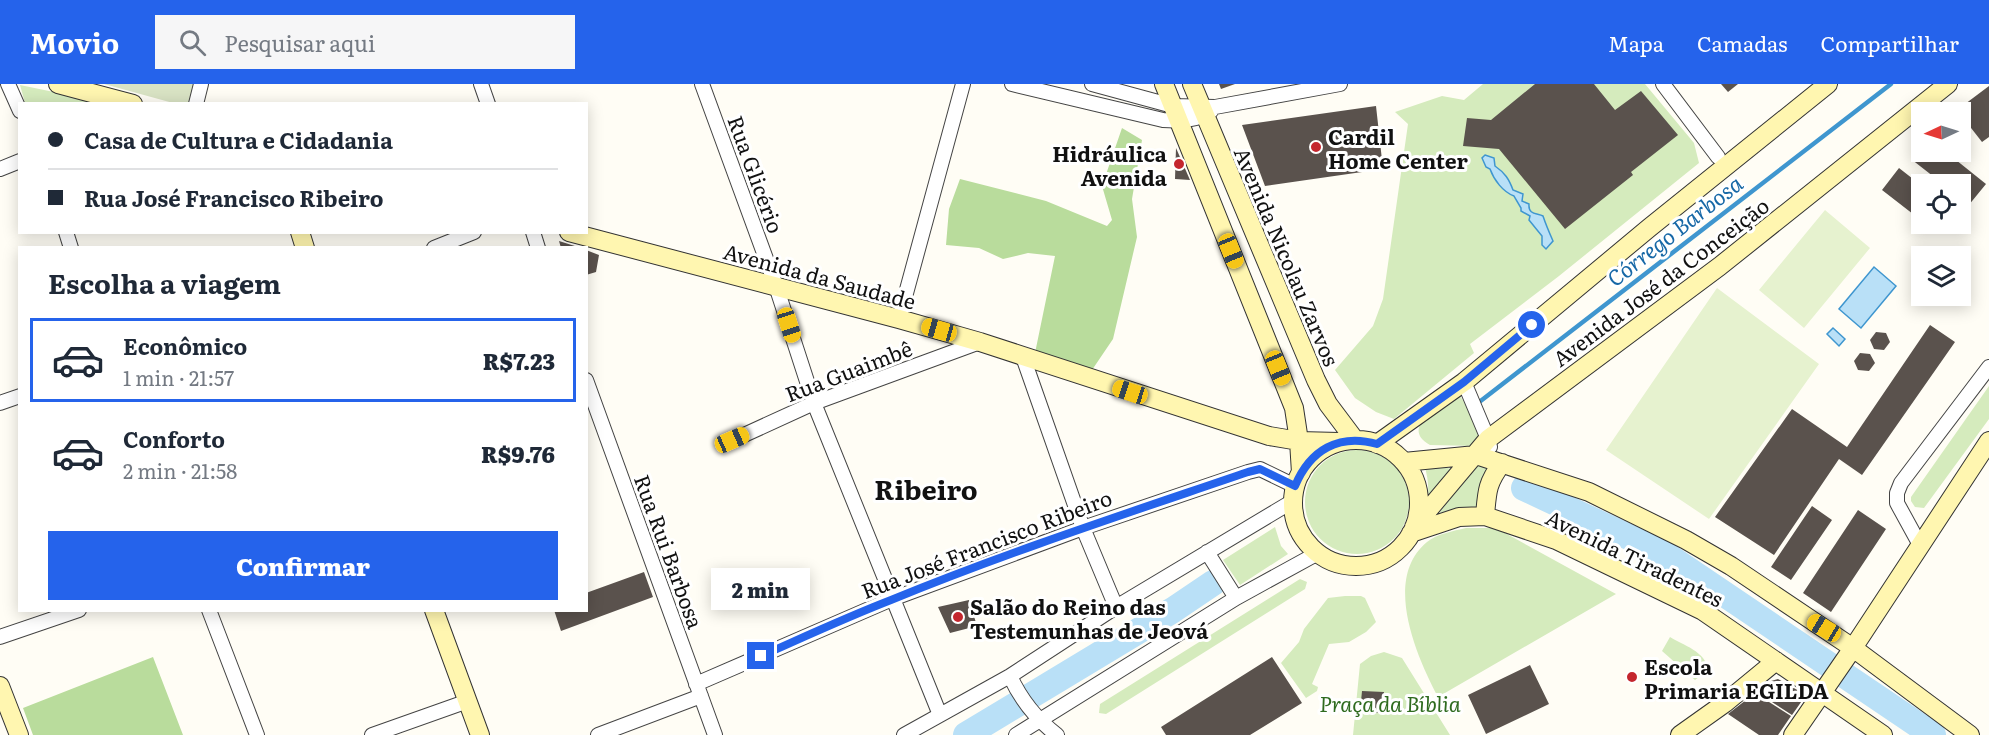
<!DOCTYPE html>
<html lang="pt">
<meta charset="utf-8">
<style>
:root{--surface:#fff;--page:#f6f6f7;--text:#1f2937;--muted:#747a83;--line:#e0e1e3;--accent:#2563eb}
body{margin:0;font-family:Literata,serif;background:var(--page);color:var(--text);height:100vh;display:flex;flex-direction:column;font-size:22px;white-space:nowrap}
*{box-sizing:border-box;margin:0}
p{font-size:20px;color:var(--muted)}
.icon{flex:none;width:33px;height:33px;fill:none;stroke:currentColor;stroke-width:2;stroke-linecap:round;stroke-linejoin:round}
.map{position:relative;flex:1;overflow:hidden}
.side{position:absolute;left:18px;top:162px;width:570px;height:366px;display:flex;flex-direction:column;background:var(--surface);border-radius:0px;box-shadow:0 3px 15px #0003}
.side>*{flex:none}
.banner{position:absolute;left:18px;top:18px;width:570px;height:132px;border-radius:0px;box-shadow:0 3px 15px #0003;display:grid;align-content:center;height:132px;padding:0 30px;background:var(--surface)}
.needle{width:39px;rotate:266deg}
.buttons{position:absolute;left:1911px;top:18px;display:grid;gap:12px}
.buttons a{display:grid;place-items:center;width:60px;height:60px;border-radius:0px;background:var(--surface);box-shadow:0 3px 15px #0003;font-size:30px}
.end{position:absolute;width:27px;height:27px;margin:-14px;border:8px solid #2563eb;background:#fff;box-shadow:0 0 0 3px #fff}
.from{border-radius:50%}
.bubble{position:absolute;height:42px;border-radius:0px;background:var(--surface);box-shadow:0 3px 15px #0003;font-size:20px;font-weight:800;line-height:42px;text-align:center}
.car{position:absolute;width:18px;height:36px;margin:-18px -9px;border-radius:8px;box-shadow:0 0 4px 2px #0007;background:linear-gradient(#f5c518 24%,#345 0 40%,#f5c518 0 76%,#345 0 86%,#f5c518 0)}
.banner b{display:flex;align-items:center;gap:21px;height:57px;font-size:22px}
.banner b+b{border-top:2px solid var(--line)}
.banner i{width:15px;height:15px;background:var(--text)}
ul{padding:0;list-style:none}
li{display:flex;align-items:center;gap:18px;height:84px;margin:0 12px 9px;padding:0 18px;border:3px solid transparent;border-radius:0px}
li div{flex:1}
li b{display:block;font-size:22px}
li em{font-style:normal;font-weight:800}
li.active{border-color:var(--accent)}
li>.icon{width:54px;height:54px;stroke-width:1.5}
h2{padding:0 30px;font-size:27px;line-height:72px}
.primary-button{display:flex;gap:12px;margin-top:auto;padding:12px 30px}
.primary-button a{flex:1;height:69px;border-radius:0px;background:var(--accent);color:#fff;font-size:24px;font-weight:800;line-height:69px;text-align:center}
header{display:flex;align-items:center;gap:36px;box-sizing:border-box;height:84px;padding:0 30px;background:var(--accent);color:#fff}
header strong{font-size:28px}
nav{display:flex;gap:33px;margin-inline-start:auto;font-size:21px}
.search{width:420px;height:54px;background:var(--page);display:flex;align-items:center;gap:15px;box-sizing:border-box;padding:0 21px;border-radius:0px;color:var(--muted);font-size:22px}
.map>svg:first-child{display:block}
.green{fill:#d5ebbd}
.forest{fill:#b9dc9c}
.cemetery{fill:#d9e3c4}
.pitch{fill:#e6f2cf}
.water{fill:#b9e0f7;stroke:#3f96cf;stroke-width:1.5}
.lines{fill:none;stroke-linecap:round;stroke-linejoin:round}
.stream{stroke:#3f96cf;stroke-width:4.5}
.river{stroke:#b9e0f7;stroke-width:26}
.building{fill:#5a524d}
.street-casing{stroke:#444;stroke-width:16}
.secondary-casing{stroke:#333;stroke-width:20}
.street{stroke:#fff;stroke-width:14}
.secondary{stroke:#fff6b0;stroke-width:18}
.route{stroke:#2563eb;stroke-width:8}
.poi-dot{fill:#c4262e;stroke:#fff;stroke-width:2}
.labels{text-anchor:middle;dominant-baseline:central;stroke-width:6;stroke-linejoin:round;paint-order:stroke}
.poi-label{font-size:21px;font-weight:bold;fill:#111;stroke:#fff;text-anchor:start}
.street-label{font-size:21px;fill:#111;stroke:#fff}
.park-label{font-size:21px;font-style:italic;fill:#2f6b1f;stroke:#fff}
.water-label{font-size:22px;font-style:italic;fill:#1768a6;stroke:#fff}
.district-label{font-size:27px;font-weight:bold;fill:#111;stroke:#fff}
</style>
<header>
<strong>Movio</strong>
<div class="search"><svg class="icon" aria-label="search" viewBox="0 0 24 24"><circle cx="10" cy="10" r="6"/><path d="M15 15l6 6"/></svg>Pesquisar aqui</div>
<nav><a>Mapa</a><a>Camadas</a><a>Compartilhar</a></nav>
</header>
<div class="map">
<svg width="1989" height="651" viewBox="0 0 1989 651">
<rect width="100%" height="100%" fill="#fffdf5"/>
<path class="green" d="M1483,0H1645L1694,59L1699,79L1559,192L1470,260L1474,269L1394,335L1376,328L1355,314L1335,286L1373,242L1383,215L1408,40L1395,28L1442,12L1464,16Z
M20,1L107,19H25Z
M1989,302V335L1924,424L1915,423L1911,417V413Z
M1457,307L1485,351L1476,362L1430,361C1398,344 1442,318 1457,307Z
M1305 418a52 52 0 1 1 104 0a52 52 0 1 1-104 0Z
M1481,378L1490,386L1479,425H1458L1439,429L1475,382Z
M1424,381L1455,385L1427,422C1429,408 1429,395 1424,381Z
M1275,443L1281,462L1288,470L1240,501L1223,476Z
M1466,444H1496L1616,510L1438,613C1417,573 1382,495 1427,458C1437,450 1453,447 1466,444Z
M1300,495L1307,498L1305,505L1106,630L1099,629L1100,620Z
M1345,512H1361L1365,514L1376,538L1366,548L1349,558L1329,560L1312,600L1318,603L1317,607L1306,614L1281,579L1299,558L1304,545L1328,514Z
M1670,553C1683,561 1709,569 1707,587L1695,596L1662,567Z
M1384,568L1402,574L1450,651H1353L1360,580L1371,572Z"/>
<path class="forest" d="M1122,44L1142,56L1132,115L1137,153L1113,255L1092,286L1035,269L1055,172L1028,169L1003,175L979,164L946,161L949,125L960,95L1046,117L1107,142L1112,136L1102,102Z
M153,573L183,651H33L23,624Z"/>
<path class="cemetery" d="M104,0H196L190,20L173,19Z"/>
<path class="pitch" d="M1825,126L1870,164L1804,244L1759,206Z
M1717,204L1819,280L1709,435L1606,366Z"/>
<path class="water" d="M1485,71L1494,74L1495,82C1505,89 1509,95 1513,106L1523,110L1522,117L1529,120C1528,131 1537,129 1543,132C1546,141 1549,148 1553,157L1546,165L1542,161V152L1529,136L1530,132L1521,127V124L1514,112C1503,108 1494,96 1490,85L1486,83L1482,74Z
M1874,183L1896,202L1861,244L1839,225Z
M1833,244L1845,255L1839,262L1827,250Z"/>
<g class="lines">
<path class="stream" d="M1478,319L1891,0"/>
<path class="river" d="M1524,404L1665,470L1933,651
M966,651L1173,526L1213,499"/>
</g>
<path class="building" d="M1219,0H1235L1221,5Z
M1535,0H1594L1615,26L1641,7L1678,51L1631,88L1633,91L1565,145L1499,65L1463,62L1467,34L1491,36Z
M1721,0H1738L1728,8Z
M1989,2V53L1982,58L1957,26Z
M1376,22L1383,85L1265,102L1242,41Z
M1922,63V68H1946L1986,100L1968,122L1960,115V100H1943L1911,75Z
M1176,64L1190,96L1175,95Z
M1899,84L1922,102V137L1882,106Z
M559,157L578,163V164H561Z
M586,166L599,171L596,188L586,191Z
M1930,241L1955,258L1862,391L1839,375L1774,471L1715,433L1792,325L1847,363Z
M1876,248L1886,249L1890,258L1884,266L1874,265L1870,256Z
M1860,269L1870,270L1875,279L1869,287L1858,286L1854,277Z
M1812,422L1832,436L1791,496L1771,483Z
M1858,426L1886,445L1831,528L1803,509Z
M644,488L653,513L561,547L554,526H586V509Z
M969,516L977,542L950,549L938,523Z
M1272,573L1302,619L1250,651H1166L1161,643Z
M1530,581L1549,620L1486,650L1468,611Z
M1778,595L1806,611L1792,631L1755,607L1771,597Z
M1362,607L1384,608L1383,629L1360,628Z
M1755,609L1791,632L1778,651H1759L1728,630Z"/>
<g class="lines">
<defs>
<path id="street" d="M8,0L20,27
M481,0L488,20
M702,0L776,202L814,319L940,631
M1012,0L1163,36C1179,37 1198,37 1211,27
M1092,0L1173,22L1215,23L1340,0
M1663,0L1718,73
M196,20L201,0
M0,85L20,77
M66,148L71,164
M533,148L538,164
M434,164L474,148
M899,235L963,0
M1023,273L1083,444L1116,523
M586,296L715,651
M1464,298L1488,355L1490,363
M0,319L20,312
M733,356L814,319L980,258
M1920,461L1897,419V409L1901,399L1989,283
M1207,468L1236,514
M209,526L257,651
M0,553L79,526
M1010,592C1021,616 1036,635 1057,651
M696,600L892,515L1083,444L1248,388L1260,385L1295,402
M372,651L468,617
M598,651L701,612
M904,651L1010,592L1116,523L1293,417
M1016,651L1236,514L1318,469"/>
<path id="secondary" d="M58,0L133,20
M1164,0L1294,324L1299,357L1301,389
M1192,0L1316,296L1328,320L1355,356
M300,148L305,164
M569,148L899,235L980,258L1269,352L1299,357L1339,358
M1293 419a63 63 0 1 1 126 0a63 63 0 1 1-126 0Z
M1377,360L1464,298L1649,144L1828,0
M1404,378L1476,371L1589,408L1686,456L1731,482L1853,564L1970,651
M1485,432C1487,407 1487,399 1502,379
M1414,443L1488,355L1720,182L1948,0
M1411,449L1459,433L1485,432L1556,456L1703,527L1883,651
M434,526L480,651
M0,602L19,651
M1680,651L1725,619L1776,577
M1793,651L1853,564L1989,357"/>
</defs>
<use href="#street" class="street-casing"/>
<use href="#secondary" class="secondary-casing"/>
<use href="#street" class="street"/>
<use href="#secondary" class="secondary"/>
</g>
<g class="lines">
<path class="route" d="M761,572C804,553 847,533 891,516C1008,468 1128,429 1248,388L1260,385L1295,402C1310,366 1339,349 1377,360L1464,298L1532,241"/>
</g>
<g class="poi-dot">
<circle cx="1316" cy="63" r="6"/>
<circle cx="1179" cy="80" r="6"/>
<circle cx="958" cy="533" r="6"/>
<circle cx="1632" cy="593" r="6"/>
</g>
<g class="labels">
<g class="poi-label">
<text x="1328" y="51">Cardil<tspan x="1328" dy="24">Home Center</tspan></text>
<text x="1167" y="68" text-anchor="end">Hidráulica<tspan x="1167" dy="24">Avenida</tspan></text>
<text x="970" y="521">Salão do Reino das<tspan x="970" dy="24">Testemunhas de Jeová</tspan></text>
<text x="1644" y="581">Escola<tspan x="1644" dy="24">Primaria EGILDA</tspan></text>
</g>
<g class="street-label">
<text transform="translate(757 90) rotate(70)">Rua Glicério</text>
<text transform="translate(1288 172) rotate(67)">Avenida Nicolau Zarvos</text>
<text transform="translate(820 191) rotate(15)">Avenida da Saudade</text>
<text transform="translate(1660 197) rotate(-37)">Avenida José da Conceição</text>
<text transform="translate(848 286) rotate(-21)">Rua Guaimbê</text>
<text transform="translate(986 459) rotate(-21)">Rua José Francisco Ribeiro</text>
<text transform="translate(670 467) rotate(70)">Rua Rui Barbosa</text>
<text transform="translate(1635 473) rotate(26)">Avenida Tiradentes</text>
</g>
<g class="park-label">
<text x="1390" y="618">Praça da Bíblia</text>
</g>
<g class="water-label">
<text transform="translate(1674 146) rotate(-38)">Córrego Barbosa</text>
</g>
<g class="district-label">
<text x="926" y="404">Ribeiro</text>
</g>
</g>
</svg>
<div class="buttons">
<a><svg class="needle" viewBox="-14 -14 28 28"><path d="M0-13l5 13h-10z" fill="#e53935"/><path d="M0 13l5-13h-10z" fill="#747a83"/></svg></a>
<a><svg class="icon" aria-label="locate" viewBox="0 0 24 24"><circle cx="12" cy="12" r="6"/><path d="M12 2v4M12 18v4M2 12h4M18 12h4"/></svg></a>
<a><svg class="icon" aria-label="layers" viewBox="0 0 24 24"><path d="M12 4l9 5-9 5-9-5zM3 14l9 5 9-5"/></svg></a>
</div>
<i class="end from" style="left:1532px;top:241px"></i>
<i class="end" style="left:761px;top:572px"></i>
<div class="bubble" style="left:711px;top:484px;width:99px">2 min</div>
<i class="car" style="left:1231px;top:167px;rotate:158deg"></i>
<i class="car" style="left:789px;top:241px;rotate:162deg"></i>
<i class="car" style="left:939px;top:246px;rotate:286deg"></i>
<i class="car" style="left:1278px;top:284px;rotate:158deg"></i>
<i class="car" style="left:1130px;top:308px;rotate:288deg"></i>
<i class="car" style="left:732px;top:356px;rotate:66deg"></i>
<i class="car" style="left:1824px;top:544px;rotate:301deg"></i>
<div class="banner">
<b><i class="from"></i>Casa de Cultura e Cidadania</b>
<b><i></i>Rua José Francisco Ribeiro</b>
</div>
<section class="side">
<h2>Escolha a viagem</h2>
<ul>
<li class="active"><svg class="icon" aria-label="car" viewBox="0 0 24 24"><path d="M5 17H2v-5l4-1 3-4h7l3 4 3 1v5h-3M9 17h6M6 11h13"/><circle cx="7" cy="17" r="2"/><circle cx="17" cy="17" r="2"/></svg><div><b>Econômico</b><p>1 min · 21:57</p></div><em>R$7.23</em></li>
<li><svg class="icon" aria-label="car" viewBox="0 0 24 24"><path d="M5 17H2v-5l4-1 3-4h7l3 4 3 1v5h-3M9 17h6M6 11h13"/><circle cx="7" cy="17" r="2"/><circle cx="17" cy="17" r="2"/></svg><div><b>Conforto</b><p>2 min · 21:58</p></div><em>R$9.76</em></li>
</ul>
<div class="primary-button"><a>Confirmar</a></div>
</section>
</div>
